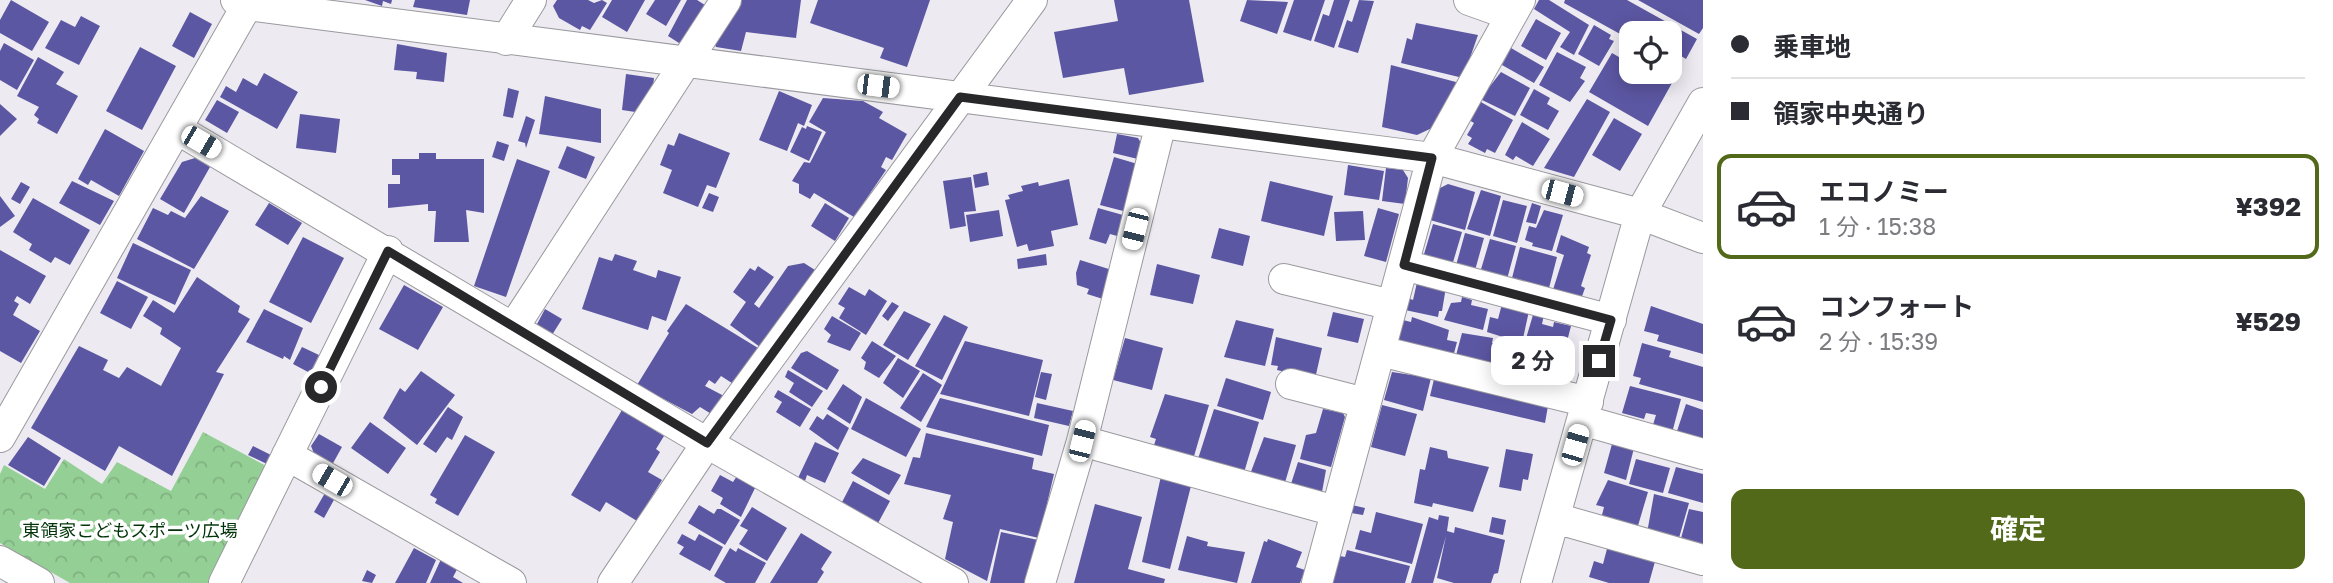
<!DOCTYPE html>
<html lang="ja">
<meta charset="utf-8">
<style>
:root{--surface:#fff;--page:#f7f7f7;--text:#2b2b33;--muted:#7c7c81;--line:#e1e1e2;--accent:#526919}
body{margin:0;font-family:"Golos Text","Noto Sans JP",sans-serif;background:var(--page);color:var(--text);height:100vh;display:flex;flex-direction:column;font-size:26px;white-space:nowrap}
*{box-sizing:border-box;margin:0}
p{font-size:23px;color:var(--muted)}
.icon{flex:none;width:38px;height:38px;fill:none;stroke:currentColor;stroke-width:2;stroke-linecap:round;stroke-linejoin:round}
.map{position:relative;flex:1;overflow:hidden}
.details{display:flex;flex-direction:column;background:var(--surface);width:630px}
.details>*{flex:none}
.hud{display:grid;align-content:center;height:154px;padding:0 28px;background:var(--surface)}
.tools{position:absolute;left:1619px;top:21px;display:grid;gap:14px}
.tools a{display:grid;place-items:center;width:63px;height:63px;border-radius:14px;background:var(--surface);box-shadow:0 4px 18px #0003;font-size:35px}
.end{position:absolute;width:32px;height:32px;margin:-16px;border:9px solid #28282a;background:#fff;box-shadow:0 0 0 4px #fff}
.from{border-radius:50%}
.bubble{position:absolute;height:49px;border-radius:14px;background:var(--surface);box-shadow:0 4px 18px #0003;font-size:23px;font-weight:700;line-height:49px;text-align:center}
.car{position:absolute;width:21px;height:42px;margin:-21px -10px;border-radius:9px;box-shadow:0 0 5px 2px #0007;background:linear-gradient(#fff 24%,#345 0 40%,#fff 0 76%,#345 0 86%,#fff 0)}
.hud b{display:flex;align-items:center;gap:24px;height:66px;font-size:26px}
.hud b+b{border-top:2px solid var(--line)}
.hud i{width:18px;height:18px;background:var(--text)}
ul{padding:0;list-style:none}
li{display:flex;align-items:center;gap:21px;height:105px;margin:0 14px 10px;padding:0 14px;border:4px solid transparent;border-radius:14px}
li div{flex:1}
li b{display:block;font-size:26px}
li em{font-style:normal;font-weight:700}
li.selected{border-color:var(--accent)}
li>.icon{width:63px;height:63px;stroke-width:1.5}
.cta{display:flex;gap:14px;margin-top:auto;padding:14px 28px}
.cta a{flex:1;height:80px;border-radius:14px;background:var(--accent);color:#fff;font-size:28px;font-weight:700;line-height:80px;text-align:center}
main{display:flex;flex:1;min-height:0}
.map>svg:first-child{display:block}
.park{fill:url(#park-crowns)}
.building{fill:#5c57a2}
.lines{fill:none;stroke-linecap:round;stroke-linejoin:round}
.minor-casing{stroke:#9a999e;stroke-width:32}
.minor{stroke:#fff;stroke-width:30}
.route{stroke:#28282a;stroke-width:9}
.labels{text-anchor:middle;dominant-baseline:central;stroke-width:7;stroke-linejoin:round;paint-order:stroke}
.park-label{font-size:18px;fill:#013408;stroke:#fff}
</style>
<main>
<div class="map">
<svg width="1703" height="583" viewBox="0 0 1703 583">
<defs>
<pattern id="park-crowns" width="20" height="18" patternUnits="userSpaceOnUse" patternTransform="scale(1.75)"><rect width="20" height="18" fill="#94cf95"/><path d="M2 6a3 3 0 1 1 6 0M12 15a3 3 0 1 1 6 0" fill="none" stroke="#80b281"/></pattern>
</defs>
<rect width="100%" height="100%" fill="#edebf1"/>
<path class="park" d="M203,432L270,468L215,583H70L0,543V474L4,465L45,489L64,459L102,484L117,462L171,491Z"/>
<path class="building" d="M11,0L49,22L32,51L0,33V20Z
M365,0H392L391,4L383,1L382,6Z
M415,0H470L467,15L413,7Z
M557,0H588L594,3L602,0L607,3L590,30L582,26L580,30L559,18L553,6Z
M612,0H645L627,32L602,17Z
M655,0H681L666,26L646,14Z
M687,0H697L708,7L689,38L679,43L668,36Z
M737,0H801L796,38L746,32L741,51L716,47L711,37Z
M818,0H930L907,67L880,58L884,48L810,23Z
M1114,0H1189L1204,82L1129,95L1124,68L1063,78L1054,32L1118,21Z
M1247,0L1288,2L1277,34L1240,21Z
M1294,0H1325L1311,41L1283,32Z
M1334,0H1350L1334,48L1314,41L1323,14L1329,16Z
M1359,0L1374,1L1358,53L1338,47L1347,20L1352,22Z
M1539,0H1549L1589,25L1574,55L1560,47L1570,32L1534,9Z
M1565,0H1627L1697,39L1686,59L1681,56L1676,65L1670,61V33H1631V40L1564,3Z
M1638,0H1703V28L1699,34Z
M190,12L212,24L194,58L172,46Z
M81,16L100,26L79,65L45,48L61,20L75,27Z
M1536,19L1561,33L1546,60L1521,46Z
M1416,23L1478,35L1463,78L1401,63L1407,38L1412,40Z
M1594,25L1611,35L1609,39L1614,41L1599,66L1578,54Z
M4,43L34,60L17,90L0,80V51Z
M397,44L447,53L444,82L416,79L417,72L394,70Z
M140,47L176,66L142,130L106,111Z
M1511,48L1544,67L1534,83L1502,65Z
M1557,52L1586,67L1580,78L1585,81L1570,102L1539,85Z
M1612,53L1631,64V72L1670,70L1677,74L1648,126L1589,92Z
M38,57L64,72L56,84L78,96L57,134L37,123L39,119L34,115L39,107L17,96Z
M1391,65L1456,82L1454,92L1432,128L1417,135L1382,127Z
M1501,72L1530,88L1515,116L1480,99Z
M264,73L298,92L277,129L220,97L226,86L236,92L243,78L257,86Z
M626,74L654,78L652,96L642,113L622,110Z
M508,88L519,91L513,118L503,116Z
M1534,89L1550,98L1547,104L1559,111L1548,130L1520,115Z
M779,91L812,105L804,126L798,123L787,151L759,140Z
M545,96L601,109V143L539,134Z
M823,98L863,101L883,112L879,118L907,134L892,160L886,157L881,167L886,170L854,217L814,193L810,199L799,193V184L792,181L804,162L810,163L826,132L809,122Z
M1587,99L1610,112L1574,177L1544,168Z
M217,100L239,112L227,133L205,120Z
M1479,101L1513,120L1495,153L1487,149L1485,153L1468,144L1472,138L1467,135L1474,123L1469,120Z
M0,104L17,119L0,136Z
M300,114L340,119L336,153L296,148Z
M526,116L535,120L526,148L525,143L518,141Z
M1614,118L1642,134L1620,171L1592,155Z
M1522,122L1550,139L1533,166L1516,156L1513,160L1505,155Z
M807,126L822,132L809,161L790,152L802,127L806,129Z
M105,129L144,151L119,196L91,180L88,185L78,179Z
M679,133L730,153L716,188L707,185L698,207L663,193L672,170L660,165L668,144L674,146Z
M1117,134L1138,138L1144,148L1142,160L1113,153Z
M497,141L509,145L504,161L492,157Z
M567,146L595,157L586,179L558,168Z
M419,153H436V159H484V213L466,210L469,242H434L436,211H428V204L388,208V184H400V175H392V159H419Z
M1114,157L1141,165L1127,212L1100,205Z
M195,158L210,167L184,213L160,199L182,162Z
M517,159L550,171L506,297L474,286Z
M1348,165L1384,171L1379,200L1344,195Z
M1386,168L1403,170L1408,178L1405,204L1382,201Z
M987,172L989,185L975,188L973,175Z
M971,177L976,211L964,212L966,226L950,229L943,181Z
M1069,179L1078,225L1051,231L1054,246L1029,251L1027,244L1017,247L1005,200L1010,199L1008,195L1023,191L1021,186L1038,182L1039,186Z
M72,181L114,201L100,225L59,203Z
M1270,181L1333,196L1324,236L1261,221Z
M21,182L30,187L20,204L11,199Z
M1448,184L1475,192L1465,230L1430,220L1438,189Z
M1481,190L1501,196L1490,236L1467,229Z
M709,193L719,197L713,212L702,208Z
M0,196L15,216L0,227Z
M201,196L229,211L194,269L137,239L153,208L168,215L171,211L185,218Z
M33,198L90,230L70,265L55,257L51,263L29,250L32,244L13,232Z
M1503,200L1527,206L1517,243L1493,236Z
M269,203L302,223L288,245L255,225Z
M825,203L849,218L835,241L811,226Z
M1532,203L1541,206L1536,224L1526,222Z
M1098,208L1130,217L1124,238L1110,234L1106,244L1089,239Z
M1378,208L1399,214L1386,262L1364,256Z
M999,210L1003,236L970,242L966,215Z
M1544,210L1563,215L1552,251L1532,246L1533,243L1525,240L1529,226L1536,228Z
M1363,211L1365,240L1336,241L1334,212Z
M1433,224L1462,232L1451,269L1422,261Z
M1219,228L1250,236L1243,266L1211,258Z
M1465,233L1484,238L1474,274L1455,269Z
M1561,235L1589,247L1587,253L1591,255L1581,286L1585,288L1579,305L1551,296L1564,255L1556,252Z
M303,237L344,258L311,323L269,302Z
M1490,239L1516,246L1506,283L1479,276Z
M133,243L191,270L175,305L117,278Z
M1520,247L1557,257L1548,292L1515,283L1516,279L1512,278Z
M0,250L46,276L30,304L17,296L14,301L19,304L13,315L40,331L21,363L0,351Z
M615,254L637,261L633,270L656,278L658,270L681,277L666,321L652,316L648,330L582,309L599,257L612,261Z
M1046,254L1047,265L1018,269L1017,259Z
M1080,260L1112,270L1103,299L1087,294L1089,289L1077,285L1076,273Z
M804,263L815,270L760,347L730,325L746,302L733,292L750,268L755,271L758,266L774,277L754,304L759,308L788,266Z
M1157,264L1200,275L1193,304L1150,295Z
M197,277L240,306L238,312L250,319L216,372L224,374L172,476L119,446L105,471L31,428L79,346L108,360L103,370L119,378L127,367L161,386L181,348L160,334L162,328L143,316L153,300L174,313Z
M1418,278L1446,287L1442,311H1439L1438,317L1405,310L1408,298L1413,300Z
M117,281L148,297L131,329L100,313Z
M404,285L443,307L418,350L379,329Z
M849,287L865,296L869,289L887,301L866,335L839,318L845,308L838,304Z
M1462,297L1472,300L1471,305L1488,309L1483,330L1444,320L1451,303L1461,302Z
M892,302L899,306L888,321L882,316Z
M686,304L758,348L735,385L721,376L715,384L709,380L705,386L724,396L713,415L700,407L692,414L637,385L669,333L667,331Z
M1502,304L1529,311L1522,343L1487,332L1490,317L1498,319Z
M1651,306L1703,324V354L1657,341L1659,335L1644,331Z
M1535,308L1545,311L1542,324L1553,327L1554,322L1571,326L1564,353L1525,342Z
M264,309L303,328L290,360L284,356L283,359L246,342Z
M545,309L562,319L552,335L536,326Z
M904,311L931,324L908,360L883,345Z
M1333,312L1364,319L1358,343L1327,336Z
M944,315L968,327L942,380L915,366Z
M832,316L861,333L850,351L827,342L831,335L824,329Z
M1412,317L1449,330L1447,340L1457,342L1453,357L1397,344L1403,320L1411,322Z
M1236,320L1274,329L1265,366L1224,357Z
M1462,333L1493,338L1492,343L1509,348L1502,374L1455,359Z
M1276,337L1322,348L1315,379L1277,370L1278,366L1271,365Z
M1125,338L1163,348L1152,390L1113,380Z
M872,341L896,356L879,378L864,369L866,362L861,358Z
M965,341L1043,360L1029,416L940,394Z
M1642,343L1671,351L1669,357L1703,367V402L1639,384L1641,378L1633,376Z
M302,347L319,355L310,373L293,364Z
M1514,347L1531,353L1532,349L1562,361L1555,385L1506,374Z
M807,351L839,370L827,390L791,368L801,353Z
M898,358L920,371L903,398L883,383Z
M788,370L823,391L812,407L789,392L794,383L785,377Z
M421,371L455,395L417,445L383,418L400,388L405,392Z
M1041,372L1052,374L1046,400L1035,397Z
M1392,372L1431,378L1423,411L1384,400Z
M923,373L942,385L921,422L900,408Z
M1435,375L1548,406L1545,423L1430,396Z
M1226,378L1271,392L1263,420L1217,406Z
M843,384L862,397L850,424L827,409Z
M1630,386L1681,399L1672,433L1652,428L1656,415L1646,413L1644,419L1622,413Z
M778,390L811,409L800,427L776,412L782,402L774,397Z
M1165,394L1209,405L1192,463L1152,451L1156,439L1150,437Z
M866,398L921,429L906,457L851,429Z
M940,398L1049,425L1042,456L926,427Z
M1037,403L1073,411L1069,426L1034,418Z
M1686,404L1703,410V441L1676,434Z
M1382,405L1417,414L1405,456L1371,447Z
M448,407L463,417L452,440L447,437L436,453L423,444Z
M1214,409L1259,422L1243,476L1197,462Z
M1323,409L1343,413L1345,417L1331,467L1300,459L1306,435L1316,433Z
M622,410L664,436L656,449L660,452L648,472L662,480L637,521L606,502L600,512L571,495Z
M827,414L849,428L838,450L809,429L817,416L823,420Z
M370,422L406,448L388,474L351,448Z
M926,433L1034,458L1032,469L1054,474L1039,538L1000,529L987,581L945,559L953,522L943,519L951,495L904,484L913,457L920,458Z
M319,434L342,447L332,465L315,456L311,446Z
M465,435L495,452L458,516L435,503L437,499L430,495Z
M28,437L61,458L44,486L8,465Z
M1264,437L1296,445L1284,486L1249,477Z
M815,442L839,453L825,483L807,475L805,481L798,478Z
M1612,444H1635L1626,480L1604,473Z
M253,446L273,456L269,465L248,455Z
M1430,447L1447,451L1448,458L1489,467L1473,512L1433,503L1432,507L1414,503L1420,469L1425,470Z
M1506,449L1533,454L1528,480L1523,479L1521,491L1499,487Z
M863,458L901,475L889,495L851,473Z
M1636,459L1670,468L1663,493L1629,484Z
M1298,462L1326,470L1322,492L1290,487Z
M1676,467L1703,474V503L1668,493Z
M720,475L733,482L737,476L756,486L741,517L720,504L723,498L711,491Z
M1161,476L1192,482L1170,569L1142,562Z
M1608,480L1648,492L1637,529L1601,519L1604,507L1596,505Z
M853,481L890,501L877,525L840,506Z
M325,493L335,498L324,518L314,512Z
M1654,494L1689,503L1679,538L1647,533Z
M1095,504L1142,517L1128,569L1165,579L1164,583H1074Z
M699,505L714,514L717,509H721L740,520L725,545L688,523Z
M1352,505L1365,508L1363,515L1351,513Z
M752,507L787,528L767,561L739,544L748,530L740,526Z
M1689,509L1703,512V547L1680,542Z
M1376,512L1423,524L1412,564L1355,549L1360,530L1371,533Z
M1439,515L1449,517L1447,531L1454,533L1455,527L1505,540L1498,573L1494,574L1491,583H1454L1437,578L1446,536L1433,583H1411L1429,517L1438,520Z
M1492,517L1506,520L1503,535L1489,532Z
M1001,532L1038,540L1028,583H990Z
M801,533L832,552L821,569L824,572L817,583H770Z
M682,534L695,541L699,534L723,547L710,571L679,554L684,547L677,543Z
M1187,536L1208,542L1207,546L1245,552L1237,583L1178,570Z
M1268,539L1302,552L1296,567L1305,570L1300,583H1251L1264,541L1267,542Z
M1608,545L1656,558L1649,583H1609L1589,577L1594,561L1603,564Z
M414,548L436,560L426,583H395Z
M730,548L736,552L738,548L766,563L755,583H726L714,576Z
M1347,550L1410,566L1405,583H1328L1335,555L1345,557Z
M442,557L461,562L453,577L463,583H430Z
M367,570L376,575L372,583L362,581Z"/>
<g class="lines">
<defs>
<path id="minor" d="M236,0L247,5L1432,158L1640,214L1703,238
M1469,0L1511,15
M506,40L531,0
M177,129L707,443L953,583
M1404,265L1611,320
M1284,279L1392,305
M513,328L726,0
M1380,351L1588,402
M1291,384L1365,403
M1582,420L1703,454
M0,437L250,0
M1082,441L1335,511
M287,455L511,583
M1555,518L1703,560
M0,561L39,583
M224,583L388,251
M613,583L707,443L1032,0
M1040,583L1082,441L1161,123
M1317,583L1432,158L1520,0
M1536,583L1640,214L1703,103"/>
</defs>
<use href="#minor" class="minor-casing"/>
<use href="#minor" class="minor"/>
</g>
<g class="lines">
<path class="route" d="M321,387L388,251L707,443L960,97L1432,158L1404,265L1611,320L1599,361"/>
</g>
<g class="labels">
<g class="park-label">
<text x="130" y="530">東領家こどもスポーツ広場</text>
</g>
</g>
</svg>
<div class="tools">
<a><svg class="icon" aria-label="locate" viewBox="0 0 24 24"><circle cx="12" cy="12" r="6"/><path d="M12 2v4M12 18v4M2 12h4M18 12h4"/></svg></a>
</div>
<i class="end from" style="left:321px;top:387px"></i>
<i class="end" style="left:1599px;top:361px"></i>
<div class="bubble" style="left:1491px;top:336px;width:84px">2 分</div>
<i class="car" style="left:878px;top:86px;rotate:97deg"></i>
<i class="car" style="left:201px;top:142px;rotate:120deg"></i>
<i class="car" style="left:1562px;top:193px;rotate:105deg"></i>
<i class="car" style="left:1135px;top:229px;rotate:194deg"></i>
<i class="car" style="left:1082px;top:441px;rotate:14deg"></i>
<i class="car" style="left:1575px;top:445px;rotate:16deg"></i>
<i class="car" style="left:332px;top:480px;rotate:300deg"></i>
</div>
<section class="details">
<div class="hud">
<b><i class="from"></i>乗車地</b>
<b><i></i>領家中央通り</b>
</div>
<ul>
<li class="selected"><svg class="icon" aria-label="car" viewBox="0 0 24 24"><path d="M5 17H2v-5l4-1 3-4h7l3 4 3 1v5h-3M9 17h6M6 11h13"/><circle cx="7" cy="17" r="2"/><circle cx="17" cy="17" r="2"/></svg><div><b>エコノミー</b><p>1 分 · 15:38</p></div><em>¥392</em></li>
<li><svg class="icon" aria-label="car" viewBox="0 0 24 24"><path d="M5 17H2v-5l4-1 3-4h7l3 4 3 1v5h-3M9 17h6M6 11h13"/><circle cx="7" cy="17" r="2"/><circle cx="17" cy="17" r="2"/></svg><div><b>コンフォート</b><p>2 分 · 15:39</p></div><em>¥529</em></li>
</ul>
<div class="cta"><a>確定</a></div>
</section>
</main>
